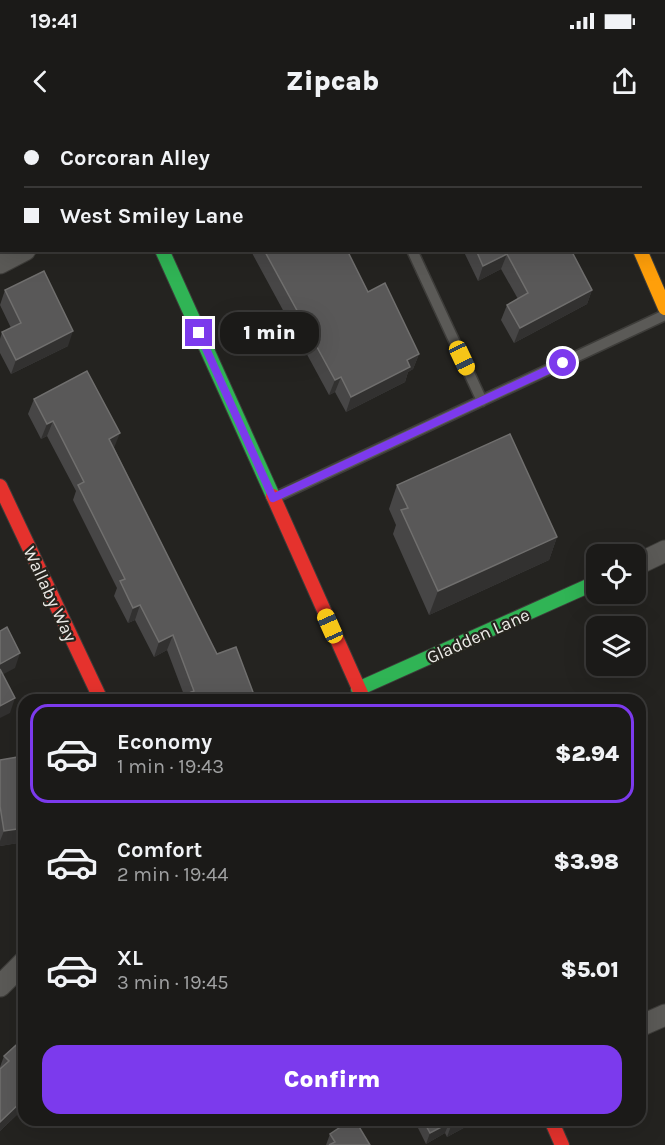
<!DOCTYPE html>
<meta charset="utf-8">
<style>
:root{--surface:#1b1a18;--page:#242321;--text:#f1f3f6;--muted:#a0a1a2;--line:#393837;--accent:#7c3aed}
body{margin:0;font-family:Karla,sans-serif;background:var(--page);color:var(--text);height:100vh;display:flex;flex-direction:column;font-size:22px;white-space:nowrap}
*{box-sizing:border-box;margin:0}
p{font-size:20px;color:var(--muted)}
.icon{flex:none;width:33px;height:33px;fill:none;stroke:currentColor;stroke-width:2;stroke-linecap:round;stroke-linejoin:round}
.map{position:relative;flex:1;overflow:hidden}
.details{position:absolute;left:18px;top:574px;width:628px;height:432px;display:flex;flex-direction:column;background:var(--surface);border-radius:18px;box-shadow:0 6px 24px #0002,0 0 0 2px var(--line)}
.details>*{flex:none}
.guide{position:absolute;left:0px;top:0px;width:666px;height:132px;box-shadow:0 6px 24px #0002,0 0 0 2px var(--line);display:grid;align-content:center;height:132px;padding:0 24px;background:var(--surface)}
.buttons{position:absolute;left:586px;top:424px;display:grid;gap:12px}
.buttons a{display:grid;place-items:center;width:60px;height:60px;border-radius:12px;background:var(--surface);box-shadow:0 6px 24px #0002,0 0 0 2px var(--line);font-size:30px}
.end{position:absolute;width:27px;height:27px;margin:-14px;border:8px solid #7c3aed;background:#fff;box-shadow:0 0 0 3px #fff}
.from{border-radius:50%}
.bubble{position:absolute;height:42px;border-radius:18px;background:var(--surface);box-shadow:0 6px 24px #0002,0 0 0 2px var(--line);font-size:20px;font-weight:800;line-height:42px;text-align:center}
.car{position:absolute;width:18px;height:36px;margin:-18px -9px;border-radius:8px;box-shadow:0 0 4px 2px #0007;background:linear-gradient(#f5c518 24%,#345 0 40%,#f5c518 0 76%,#345 0 86%,#f5c518 0)}
.guide b{display:flex;align-items:center;gap:21px;height:57px;font-size:22px}
.guide b+b{border-top:2px solid var(--line)}
.guide i{width:15px;height:15px;background:var(--text)}
ul{padding:10px 0 0;list-style:none}
li{display:flex;align-items:center;gap:18px;height:99px;margin:0 12px 9px;padding:0 12px;border:3px solid transparent;border-radius:18px}
li div{flex:1}
li b{display:block;font-size:22px}
li em{font-style:normal;font-weight:800}
li.current{border-color:var(--accent)}
li>.icon{width:54px;height:54px;stroke-width:1.5}
.primary-button{display:flex;gap:12px;margin-top:auto;padding:12px 24px}
.primary-button a{flex:1;height:69px;border-radius:18px;background:var(--accent);color:#fff;font-size:24px;font-weight:800;line-height:69px;text-align:center}
.status{display:flex;justify-content:space-between;align-items:center;height:42px;padding:0 30px;background:var(--surface);direction:ltr}
.status svg{height:16px;fill:currentColor}
header{display:flex;justify-content:space-between;align-items:center;height:78px;padding:0 24px;background:var(--surface);font-size:27px;font-weight:800}
.map>svg:first-child{display:block}
.lines{fill:none;stroke-linecap:round;stroke-linejoin:round}
.lane-casing{stroke:#3e3d3a;stroke-width:13}
.street-casing{stroke:#3e3d3a;stroke-width:23}
.fast-casing{stroke:#3e3d3a;stroke-width:16}
.slow-casing{stroke:#3e3d3a;stroke-width:16}
.jam-casing{stroke:#3e3d3a;stroke-width:16}
.lane{stroke:#5b5a57;stroke-width:10}
.street{stroke:#5b5a57;stroke-width:21}
.fast{stroke:#30b455;stroke-width:14}
.slow{stroke:#ff9f0a;stroke-width:14}
.jam{stroke:#e5322d;stroke-width:14}
.wall{fill:#474646}
.shaded-wall{fill:#323130}
.building{fill:#595858;stroke:#706f6e;stroke-width:1.5}
.route{stroke:#7c3aed;stroke-width:8}
.labels{text-anchor:middle;dominant-baseline:central;stroke-width:4.5;stroke-linejoin:round;paint-order:stroke}
.street-label{font-size:18px;fill:#edece8;stroke:#26241e}
</style>
<div class="status"><b>19:41</b><svg viewBox="0 0 49 12"><path d="M0 12V9h3v3zM5 12V6h3v6zM10 12V3h3v9zM15 12V0h3v12zM26 1h20v11H26zM47 4h2v5h-2z"/></svg></div>
<header><svg class="icon" aria-label="back" viewBox="0 0 24 24"><path d="M15 5l-7 7 7 7"/></svg>Zipcab<svg class="icon" aria-label="share" viewBox="0 0 24 24"><path d="M12 15V3M7 8l5-5 5 5M5 13v7h14v-7"/></svg></header>
<div class="map">
<svg width="665" height="1025" viewBox="0 0 665 1025">
<rect width="100%" height="100%" fill="#242320"/>
<g class="lines">
<defs>
<path id="lane" d="M352,0V2
M412,130L482,281
M274,378L665,195"/>
<path id="street" d="M583,0L584,2
M630,2L633,0
M0,114L2,113
M0,143L25,130
M636,445L665,431
M0,866L24,842
M640,906L665,895"/>
<path id="fast" d="M162,130L273,376
M358,569L597,462"/>
<path id="slow" d="M640,130L665,188"/>
<path id="jam" d="M103,0L104,2
M0,366L101,580
M273,376L364,580
M551,1000L562,1025"/>
</defs>
<use href="#lane" class="lane-casing"/>
<use href="#street" class="street-casing"/>
<use href="#fast" class="fast-casing"/>
<use href="#slow" class="slow-casing"/>
<use href="#jam" class="jam-casing"/>
<use href="#lane" class="lane"/>
<use href="#street" class="street"/>
<use href="#fast" class="fast"/>
<use href="#slow" class="slow"/>
<use href="#jam" class="jam"/>
</g>
<path class="wall" d="M406,0H523V2H406Z
M253,130H357L349,135L368,172L419,234L413,249L408,252L405,262L346,292L335,272L329,275L252,133Z
M463,130H571L592,170L587,184L514,223L501,200L507,185L518,179L501,149L478,161Z
M5,170L68,226L11,254L0,233V219L2,212L11,208L0,185Z
M34,279L114,328L217,534L256,580H173L174,579L184,575L167,530L154,537L135,500L128,503L114,476L117,468L73,380L76,371L47,316L41,319L28,294Z
M397,365L557,417L549,440L429,495L393,414L396,405L389,389Z
M24,636V722L0,726V640Z
M24,918V988L0,1011V947L4,936Z
M414,1000H473L471,1004L447,1017L445,1013L426,1024Z
M330,1014L370,1025H326Z"/>
<path class="shaded-wall" d="M342,130H357L339,140Z
M507,134L501,149L478,161L483,146Z
M592,170L587,184L514,223L520,208Z
M73,211L68,226L11,254L16,240Z
M419,234L413,249L408,252L405,262L346,292L351,277L407,240Z
M341,257L335,272L329,275L335,260Z
M53,301L47,316L41,319L47,304Z
M120,313L114,328L109,319Z
M557,417L549,440L429,495L438,471Z
M140,485L135,500L128,503L133,488Z
M173,515L167,530L154,537L159,522Z
M20,533L15,548L0,556V544Z
M15,578L10,593L0,598V586Z
M24,708V722L0,726V721L4,711Z
M24,979V988L0,1011V1002Z
M462,1000H473L471,1004L447,1017L451,1006Z
M449,1003L445,1013L426,1024L430,1013Z"/>
<path class="building" d="M418,0H523V2H419Z
M264,130H347L368,172L385,163L419,234L407,240L410,247L351,277L341,257L335,260Z
M476,130H571L592,170L520,208L507,185L528,173L507,134L483,146Z
M44,151L73,211L16,240L2,212L21,203L5,170Z
M87,251L120,313L109,319L217,534L236,527L256,580H175L174,579L194,571L173,515L159,522L140,485L133,488L120,461L125,459L78,365L84,362L53,301L47,304L34,279Z
M510,314L557,417L438,471L401,390L408,388L397,365Z
M7,507L20,533L0,544V511Z
M0,549L15,578L0,586Z
M24,636V708L4,711L0,686V640Z
M24,918V979L0,1002V949L9,941L4,936Z
M351,1000H355L370,1025H329L335,1022L330,1014Z
M423,1000H462L451,1006L449,1003L430,1013Z"/>
<g class="lines">
<path class="route" d="M199,213L273,378L563,243"/>
</g>
<g class="labels">
<g class="street-label">
<text transform="translate(50 474) rotate(65)">Wallaby Way</text>
<text transform="translate(478 516) rotate(-24)">Gladden Lane</text>
</g>
</g>
</svg>
<div class="buttons">
<a><svg class="icon" aria-label="locate" viewBox="0 0 24 24"><circle cx="12" cy="12" r="6"/><path d="M12 2v4M12 18v4M2 12h4M18 12h4"/></svg></a>
<a><svg class="icon" aria-label="layers" viewBox="0 0 24 24"><path d="M12 4l9 5-9 5-9-5zM3 14l9 5 9-5"/></svg></a>
</div>
<i class="end from" style="left:563px;top:243px"></i>
<i class="end" style="left:199px;top:213px"></i>
<div class="bubble" style="left:220px;top:192px;width:99px">1 min</div>
<i class="car" style="left:462px;top:238px;rotate:155deg"></i>
<i class="car" style="left:330px;top:506px;rotate:336deg"></i>
<div class="guide">
<b><i class="from"></i>Corcoran Alley</b>
<b><i></i>West Smiley Lane</b>
</div>
<section class="details">
<ul>
<li class="current"><svg class="icon" aria-label="car" viewBox="0 0 24 24"><path d="M5 17H2v-5l4-1 3-4h7l3 4 3 1v5h-3M9 17h6M6 11h13"/><circle cx="7" cy="17" r="2"/><circle cx="17" cy="17" r="2"/></svg><div><b>Economy</b><p>1 min · 19:43</p></div><em>$2.94</em></li>
<li><svg class="icon" aria-label="car" viewBox="0 0 24 24"><path d="M5 17H2v-5l4-1 3-4h7l3 4 3 1v5h-3M9 17h6M6 11h13"/><circle cx="7" cy="17" r="2"/><circle cx="17" cy="17" r="2"/></svg><div><b>Comfort</b><p>2 min · 19:44</p></div><em>$3.98</em></li>
<li><svg class="icon" aria-label="car" viewBox="0 0 24 24"><path d="M5 17H2v-5l4-1 3-4h7l3 4 3 1v5h-3M9 17h6M6 11h13"/><circle cx="7" cy="17" r="2"/><circle cx="17" cy="17" r="2"/></svg><div><b>XL</b><p>3 min · 19:45</p></div><em>$5.01</em></li>
</ul>
<div class="primary-button"><a>Confirm</a></div>
</section>
</div>
